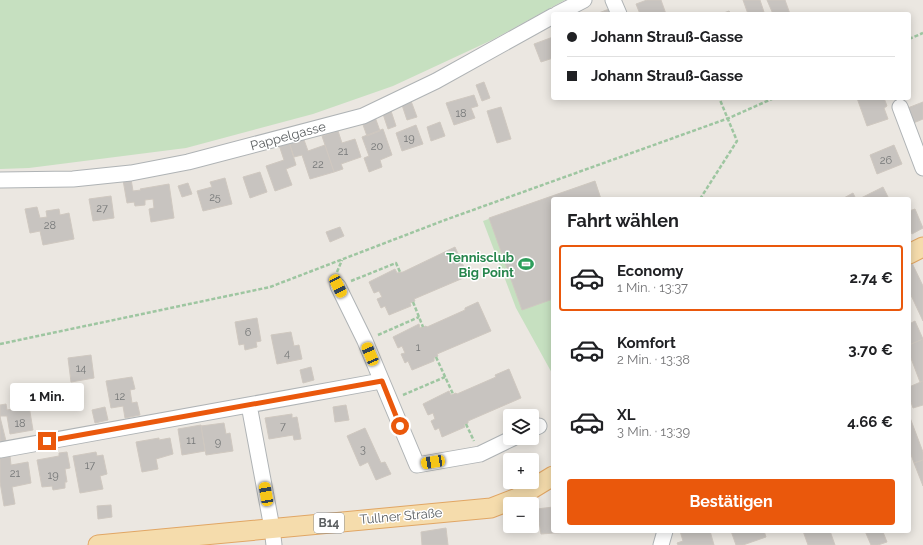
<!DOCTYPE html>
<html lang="de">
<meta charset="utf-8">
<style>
:root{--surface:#fff;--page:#f2f2f2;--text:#202124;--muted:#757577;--line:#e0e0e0;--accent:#ea580c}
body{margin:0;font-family:Raleway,sans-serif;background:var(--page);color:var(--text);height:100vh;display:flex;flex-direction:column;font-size:15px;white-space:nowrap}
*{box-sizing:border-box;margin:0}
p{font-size:13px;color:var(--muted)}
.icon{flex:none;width:22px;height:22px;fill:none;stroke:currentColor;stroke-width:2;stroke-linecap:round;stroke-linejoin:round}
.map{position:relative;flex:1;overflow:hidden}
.sheet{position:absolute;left:551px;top:197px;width:360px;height:336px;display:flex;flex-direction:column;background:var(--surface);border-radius:4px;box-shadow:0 2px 10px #0003}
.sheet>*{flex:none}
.hud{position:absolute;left:551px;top:12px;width:360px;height:88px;border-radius:4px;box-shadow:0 2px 10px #0003;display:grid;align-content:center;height:88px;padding:0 16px;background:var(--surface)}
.fabs{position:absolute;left:503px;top:409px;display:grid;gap:8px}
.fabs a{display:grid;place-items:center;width:36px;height:36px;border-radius:4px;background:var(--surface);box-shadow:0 2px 10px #0003;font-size:20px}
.end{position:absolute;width:18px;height:18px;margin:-9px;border:5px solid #ea580c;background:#fff;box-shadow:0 0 0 2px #fff}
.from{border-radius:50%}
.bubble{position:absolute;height:28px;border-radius:4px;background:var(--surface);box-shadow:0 2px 10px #0003;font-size:13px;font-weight:700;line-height:28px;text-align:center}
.car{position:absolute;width:12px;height:24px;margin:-12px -6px;border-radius:5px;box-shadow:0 0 3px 1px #0007;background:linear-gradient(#f5c518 24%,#345 0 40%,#f5c518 0 76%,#345 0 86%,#f5c518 0)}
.hud b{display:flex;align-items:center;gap:14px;height:38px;font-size:15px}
.hud b+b{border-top:1px solid var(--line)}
.hud i{width:10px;height:10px;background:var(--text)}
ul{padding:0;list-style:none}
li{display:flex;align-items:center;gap:12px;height:66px;margin:0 8px 6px;padding:0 8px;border:2px solid transparent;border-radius:4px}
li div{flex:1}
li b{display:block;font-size:15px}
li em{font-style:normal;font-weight:700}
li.current{border-color:var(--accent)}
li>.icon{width:36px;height:36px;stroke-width:1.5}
h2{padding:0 16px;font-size:18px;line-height:48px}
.primary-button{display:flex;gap:8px;margin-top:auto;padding:8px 16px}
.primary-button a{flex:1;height:46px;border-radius:4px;background:var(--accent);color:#fff;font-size:16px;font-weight:700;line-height:46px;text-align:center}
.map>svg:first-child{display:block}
.green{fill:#c6e0c0}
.building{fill:#c8c4c0;stroke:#cfc8c0}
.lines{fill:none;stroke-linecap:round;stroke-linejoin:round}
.minor-casing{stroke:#afb3b5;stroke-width:17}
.major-casing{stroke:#e1a664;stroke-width:21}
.path{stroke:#9ec6a1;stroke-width:2.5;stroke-dasharray:4 2;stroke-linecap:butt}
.minor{stroke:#fff;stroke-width:15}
.major{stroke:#f5dcac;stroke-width:19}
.route{stroke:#ea580c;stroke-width:5}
.labels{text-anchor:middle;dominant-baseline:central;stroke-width:3;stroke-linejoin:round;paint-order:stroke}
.number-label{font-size:11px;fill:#767878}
.shield{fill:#fff;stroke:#8c8e90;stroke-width:1}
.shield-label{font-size:12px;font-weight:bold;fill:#5a5e60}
.street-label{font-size:13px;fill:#5a5e60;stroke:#fff}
.leisure-label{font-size:13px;font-weight:bold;fill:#27864d;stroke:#fff;text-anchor:end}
</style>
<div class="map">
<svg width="923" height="545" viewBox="0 0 923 545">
<rect width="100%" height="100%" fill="#ebe7e1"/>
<path class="green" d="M0,0H565L492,40L393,86L313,114L186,148L29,168L0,169Z
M595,181L601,199H553V375L516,308L483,221Z"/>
<path class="building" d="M647,0H661L666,14H640L636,4Z
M743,0H760L764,12L759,14H748Z
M767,0H785L790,14H773Z
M609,9L611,14H596Z
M729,11L731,14H721Z
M553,37V58L541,62L534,44Z
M484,82L490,98L482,101L476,85Z
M474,95L478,106L471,108L475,118L454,125L446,103Z
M857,98H884L887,106L884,108L888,119L867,126Z
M411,101L417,117L407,120L402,105Z
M923,102V119L911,124L905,109Z
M501,107L511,139L497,143L487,111Z
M391,111L396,126L388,129L383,114Z
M375,117L380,131L367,136L362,122Z
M440,122L445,136L431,141L427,127Z
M416,125L423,144L402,151L396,133Z
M383,129L392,155L380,160L382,167L369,172L364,158L369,156L362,137Z
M338,131L342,143L355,139L361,157L341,164L343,169L334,172L322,136Z
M303,137L308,151L325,145L334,172L310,179L302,155L294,157L289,142Z
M289,142L296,165L286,169L292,185L275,191L266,166L284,160L279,145Z
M894,145L902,164L877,174L870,155Z
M260,172L267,192L250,198L243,177Z
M225,178L232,204L203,211L197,191L212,187L210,182Z
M131,179L133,191L141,190L140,189L169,184L174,218L151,222L149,209L154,208L153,199L145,200V205L135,206L134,202L127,203L123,180Z
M595,181L601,199H553V299L522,310L489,218Z
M188,183L192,194L182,197L178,186Z
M883,187L889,199H861V198Z
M853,193L856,199H842Z
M111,196L114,218L93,221L89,199Z
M37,207L40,218L47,217L46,211L59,209L60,215L69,213L74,239L43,245L40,231L30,233L25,209Z
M915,209L923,228L912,234L909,228V211Z
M340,227L344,236L330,242L326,232Z
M455,247L468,276L414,299L415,301L410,303L411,306L389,315L385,306L381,308L377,299L382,297L379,291L374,293L369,282L395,269L397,273L403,272Z
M912,263L923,286V321L909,291V264Z
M478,302L491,331L437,354L438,356L434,358V361L412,370L408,361L405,363L401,354L405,353L402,346L398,348L393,337L419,324L420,328L426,326L427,327L465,310V308Z
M257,318L261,341L256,342L257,347L245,350L244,344L239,345L235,322Z
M915,321L923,339L909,345V324Z
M291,332L294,346L299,345L302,359L277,364L271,335Z
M923,339V381L920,382L909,353V345Z
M91,355L94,378L71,382L68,358Z
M311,367L314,380L303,383L300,370Z
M509,369L521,398L468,421V423L464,425L465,427L442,437L439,428L435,430L431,421L435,419L433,413L428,415L423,404L449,391L451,395L456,393L457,394L496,377L495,375Z
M132,377L135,389L130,390L132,403L137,402L140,415L125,418L123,406L111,408L106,381Z
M923,381V405L913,408L911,402L909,403V387Z
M6,404L7,410L29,406L33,430L10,434L7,416H0V405Z
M346,405L349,420L335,422L333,407Z
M105,407L108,420L95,423L92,410Z
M292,414V418L297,417L301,439L294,440L293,435L269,439L265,418Z
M909,415L923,452V460L914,463L909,449Z
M0,416V417L6,441H0Z
M224,423L226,434L230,433L233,451L206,455L201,426Z
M201,425L205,451L182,455L178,429Z
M365,428L381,463L385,462L391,474L376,480L368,462L360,466L347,436Z
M159,438V440L170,438L173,454L156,459L158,469L142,472L136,442Z
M67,452L70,468L65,469L67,482H65V488L53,490L52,486L42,487L37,460L59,456V453Z
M96,452L97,456L103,455L107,474L100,476L103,489L80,493L73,456Z
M10,456L11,465L28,462L31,483L12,487L15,504L4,506L0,482V457Z
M923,460V486L914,463Z
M111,505L112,517L98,519L97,506Z
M553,507V531H581L541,534L537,509Z
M446,528L448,545H422L421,532Z
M680,531H710L714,545H678L677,543L683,541Z
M731,531H764L766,537L743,545H736Z
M803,531H830L835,545H808Z
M865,531H886L883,532L887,542L878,545H871Z"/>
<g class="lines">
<defs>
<path id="minor" d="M613,0L619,14
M557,14L584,0
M900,107L923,168
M0,180L73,179L131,173L188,162L363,116L436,81L553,16
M338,286L365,341L417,465L480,454L513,438
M249,405L272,528L274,545
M532,429L539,426
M0,450L381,381
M661,545L665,531"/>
<path id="major" d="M909,254L923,247
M98,545L491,508L517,498L553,476"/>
</defs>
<use href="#minor" class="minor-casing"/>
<use href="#major" class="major-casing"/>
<path class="path" d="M909,39L923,33
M700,199L737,141L720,100
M337,272L342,260
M351,281L396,263L400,272
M413,302L423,327
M378,335L419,317
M0,344L270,287L445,220L729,118L774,98
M436,357L453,394
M403,395L445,377
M466,424L474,441"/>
<use href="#minor" class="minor"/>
<use href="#major" class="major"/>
</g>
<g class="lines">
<path class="route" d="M47,441L382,381L400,426"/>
</g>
<defs>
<symbol id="stadium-bare" viewBox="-9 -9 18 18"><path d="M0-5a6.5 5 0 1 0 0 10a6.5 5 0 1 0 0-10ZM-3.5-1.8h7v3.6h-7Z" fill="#2e9e5b" stroke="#fff" stroke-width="2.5" paint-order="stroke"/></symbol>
</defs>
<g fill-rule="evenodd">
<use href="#stadium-bare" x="515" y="253" width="22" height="22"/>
</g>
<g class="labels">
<g class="number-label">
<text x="461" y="113">18</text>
<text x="409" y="138">19</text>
<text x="377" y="146">20</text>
<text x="343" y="151">21</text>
<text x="886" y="160">26</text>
<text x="318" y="164">22</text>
<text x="215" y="197">25</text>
<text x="102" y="208">27</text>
<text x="50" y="225">28</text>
<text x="248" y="332">6</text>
<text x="418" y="347">1</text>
<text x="287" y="353">4</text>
<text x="81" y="368">14</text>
<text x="120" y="396">12</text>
<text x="20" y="423">18</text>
<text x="283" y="426">7</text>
<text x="191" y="440">11</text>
<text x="218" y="442">9</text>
<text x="363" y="449">3</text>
<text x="90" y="465">17</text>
<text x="15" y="473">21</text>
<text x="53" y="475">19</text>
</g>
<rect class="shield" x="314" y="513" width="30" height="20" rx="3"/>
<g class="shield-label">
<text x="329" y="523">B14</text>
</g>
<g class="street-label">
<text transform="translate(288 136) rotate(-15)">Pappelgasse</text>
<text transform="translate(401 516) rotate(-5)">Tullner Straße</text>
</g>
<g class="leisure-label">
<text x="514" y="257">Tennisclub<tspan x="514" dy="15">Big Point</tspan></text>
</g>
</g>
</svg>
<div class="fabs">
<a><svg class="icon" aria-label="layers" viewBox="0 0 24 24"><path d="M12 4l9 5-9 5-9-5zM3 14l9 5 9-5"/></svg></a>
<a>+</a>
<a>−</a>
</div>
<i class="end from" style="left:400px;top:426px"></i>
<i class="end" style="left:47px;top:441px"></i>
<div class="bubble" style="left:10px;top:383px;width:74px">1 Min.</div>
<i class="car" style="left:338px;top:286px;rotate:154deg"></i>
<i class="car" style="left:370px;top:354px;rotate:337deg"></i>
<i class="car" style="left:433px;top:462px;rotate:261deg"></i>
<i class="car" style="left:266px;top:494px;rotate:350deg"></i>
<div class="hud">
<b><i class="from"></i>Johann Strauß-Gasse</b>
<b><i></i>Johann Strauß-Gasse</b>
</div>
<section class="sheet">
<h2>Fahrt wählen</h2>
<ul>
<li class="current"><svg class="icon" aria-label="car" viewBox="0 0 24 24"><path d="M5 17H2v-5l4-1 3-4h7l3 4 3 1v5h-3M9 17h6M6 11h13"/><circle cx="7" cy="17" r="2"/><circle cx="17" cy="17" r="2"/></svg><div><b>Economy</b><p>1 Min. · 13:37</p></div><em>2.74 €</em></li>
<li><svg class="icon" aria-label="car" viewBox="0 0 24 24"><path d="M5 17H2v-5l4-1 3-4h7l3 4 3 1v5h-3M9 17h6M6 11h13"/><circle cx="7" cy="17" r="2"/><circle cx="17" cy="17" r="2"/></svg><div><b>Komfort</b><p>2 Min. · 13:38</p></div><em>3.70 €</em></li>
<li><svg class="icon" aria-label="car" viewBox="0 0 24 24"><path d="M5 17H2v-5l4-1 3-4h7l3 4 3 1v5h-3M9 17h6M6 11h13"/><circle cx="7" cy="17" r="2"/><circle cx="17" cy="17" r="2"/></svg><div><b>XL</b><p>3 Min. · 13:39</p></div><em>4.66 €</em></li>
</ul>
<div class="primary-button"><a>Bestätigen</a></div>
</section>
</div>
